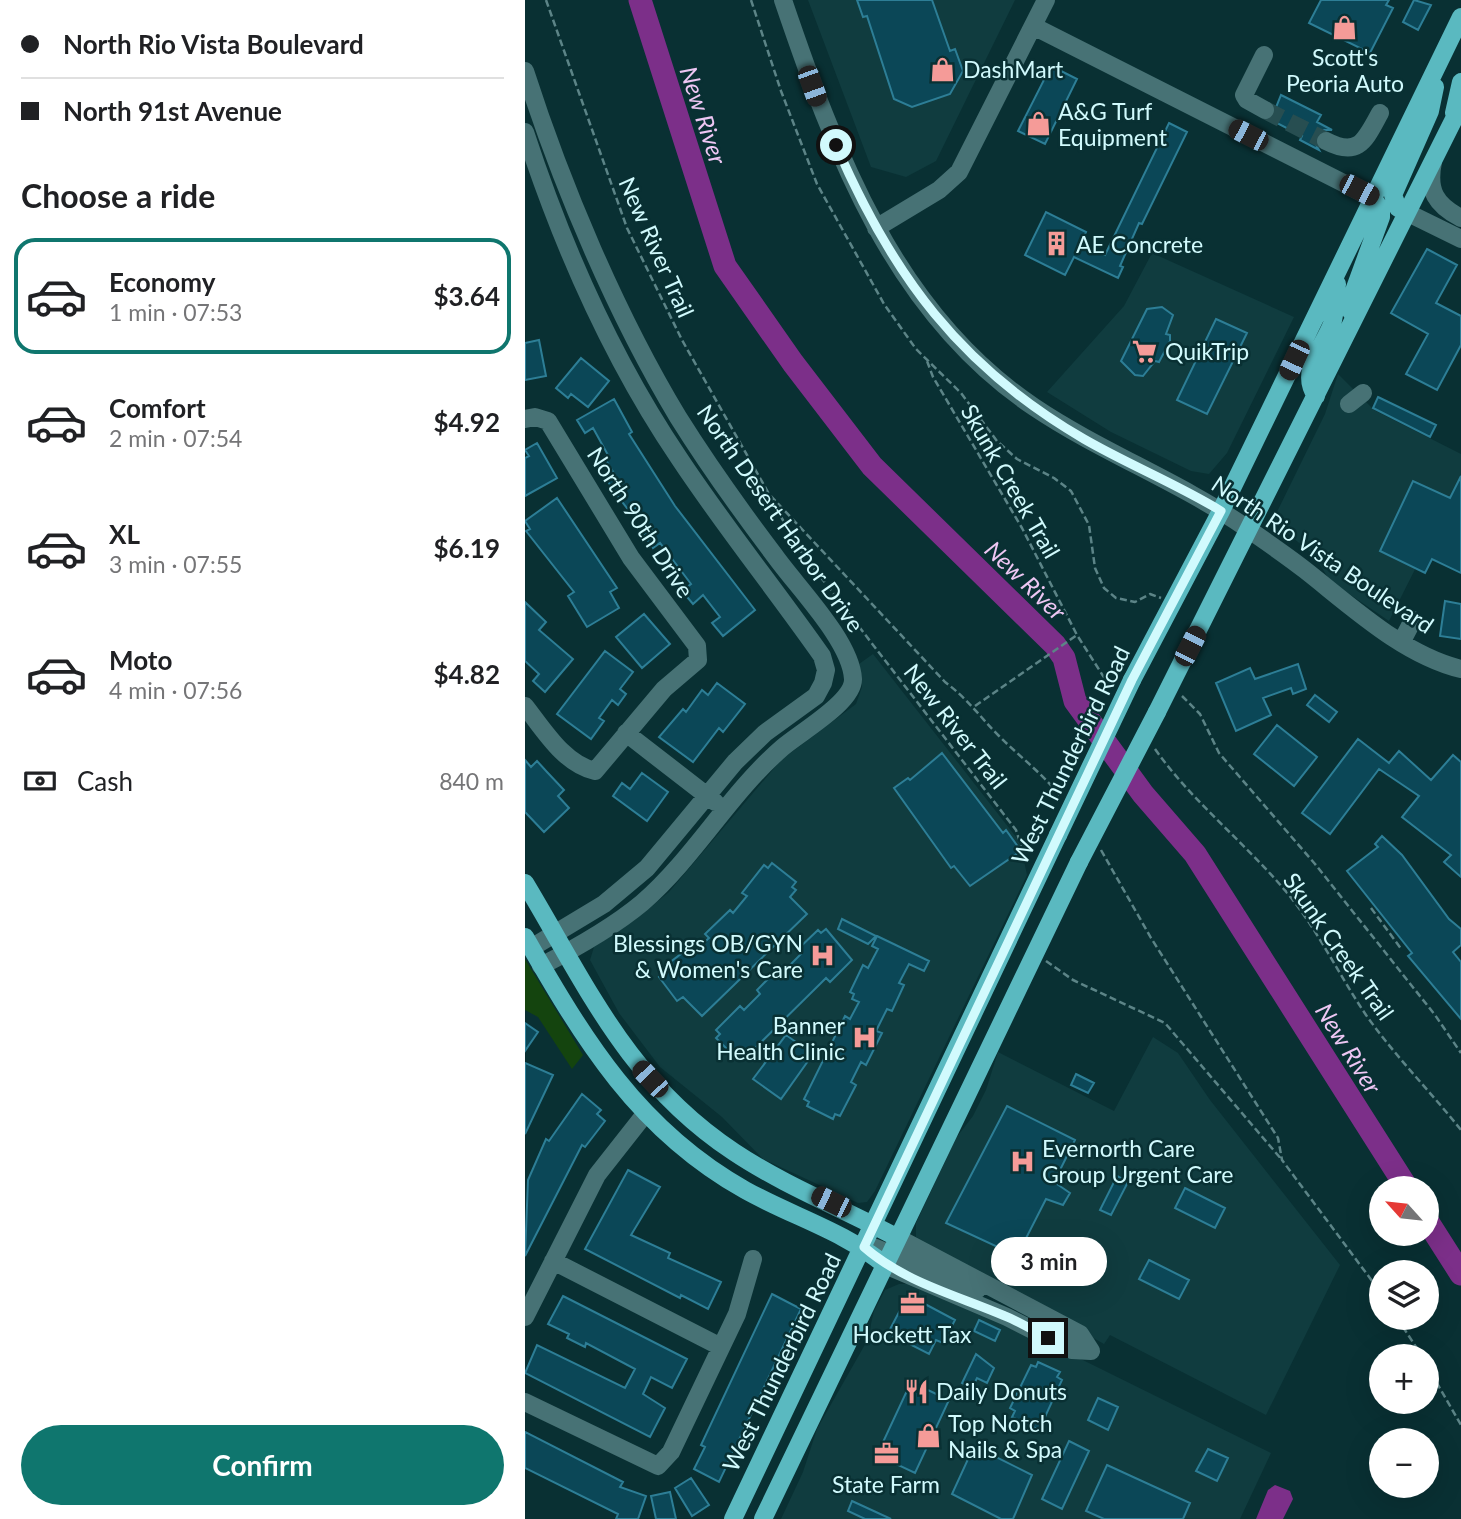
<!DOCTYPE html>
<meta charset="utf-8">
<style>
:root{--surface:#fff;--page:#f6f6f6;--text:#202124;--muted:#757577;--line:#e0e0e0;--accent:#0f766e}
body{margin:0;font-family:Lato,sans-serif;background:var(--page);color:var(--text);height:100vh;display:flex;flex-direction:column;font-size:26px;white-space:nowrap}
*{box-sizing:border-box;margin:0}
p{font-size:23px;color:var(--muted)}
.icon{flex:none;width:38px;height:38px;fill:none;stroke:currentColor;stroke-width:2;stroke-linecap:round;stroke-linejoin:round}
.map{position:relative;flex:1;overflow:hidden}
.side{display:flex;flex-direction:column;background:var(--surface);width:525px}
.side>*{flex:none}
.top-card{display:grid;align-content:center;height:154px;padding:0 21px;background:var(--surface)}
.needle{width:46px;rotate:297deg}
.buttons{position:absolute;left:844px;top:1176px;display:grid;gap:14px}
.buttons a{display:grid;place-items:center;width:70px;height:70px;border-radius:50%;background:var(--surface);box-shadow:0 7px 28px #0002;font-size:35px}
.end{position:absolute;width:32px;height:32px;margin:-16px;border:9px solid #d1fafd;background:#111;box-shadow:0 0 0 4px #111}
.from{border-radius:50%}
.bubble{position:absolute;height:49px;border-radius:24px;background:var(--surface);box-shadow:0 7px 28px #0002;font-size:23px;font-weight:700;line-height:49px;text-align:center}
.car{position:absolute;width:21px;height:42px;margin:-21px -10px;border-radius:9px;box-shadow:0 0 5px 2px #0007;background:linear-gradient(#222 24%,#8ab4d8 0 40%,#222 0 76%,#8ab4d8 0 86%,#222 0)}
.top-card b{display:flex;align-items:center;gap:24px;height:66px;font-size:26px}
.top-card b+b{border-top:2px solid var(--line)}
.top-card i{width:18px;height:18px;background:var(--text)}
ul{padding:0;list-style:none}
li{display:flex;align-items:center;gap:21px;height:116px;margin:0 14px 10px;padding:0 7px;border:4px solid transparent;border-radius:21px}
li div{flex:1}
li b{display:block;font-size:26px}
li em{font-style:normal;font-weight:700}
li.active{border-color:var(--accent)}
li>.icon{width:63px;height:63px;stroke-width:1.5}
h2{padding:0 21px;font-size:32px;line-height:84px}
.pay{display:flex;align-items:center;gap:18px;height:77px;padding:0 21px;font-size:26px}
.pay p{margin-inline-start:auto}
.button{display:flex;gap:14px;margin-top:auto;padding:14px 21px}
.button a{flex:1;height:80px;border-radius:42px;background:var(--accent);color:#fff;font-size:28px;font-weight:700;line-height:80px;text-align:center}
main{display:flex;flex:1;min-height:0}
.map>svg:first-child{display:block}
.built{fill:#103c3f}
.green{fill:#14440e}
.water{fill:#7c2f89}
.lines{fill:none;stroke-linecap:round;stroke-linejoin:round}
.river{stroke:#7c2f89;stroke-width:23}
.building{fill:#0b4757;stroke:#2d7e96;stroke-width:2}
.minor-tunnel{stroke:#274e51;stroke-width:18;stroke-dasharray:18 9;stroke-linecap:butt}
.path{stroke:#5c8487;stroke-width:2.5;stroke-dasharray:7 3.5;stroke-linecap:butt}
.minor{stroke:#477275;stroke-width:18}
.major{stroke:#5ab9c0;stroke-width:18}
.major-bridge{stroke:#5ab9c0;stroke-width:18}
.route{stroke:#d1fafd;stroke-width:9}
.labels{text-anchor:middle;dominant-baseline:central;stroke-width:5;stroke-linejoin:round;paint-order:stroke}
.poi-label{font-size:23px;fill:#d1fafd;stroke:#093033;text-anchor:start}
.street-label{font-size:23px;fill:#d1fafd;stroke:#093033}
.water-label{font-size:24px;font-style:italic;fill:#eec7f4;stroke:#093033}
</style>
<main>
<section class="side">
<div class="top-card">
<b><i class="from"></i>North Rio Vista Boulevard</b>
<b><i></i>North 91st Avenue</b>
</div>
<h2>Choose a ride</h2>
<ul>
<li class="active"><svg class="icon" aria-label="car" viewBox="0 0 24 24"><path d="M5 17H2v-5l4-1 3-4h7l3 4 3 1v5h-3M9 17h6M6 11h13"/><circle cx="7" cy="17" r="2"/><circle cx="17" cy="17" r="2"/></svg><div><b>Economy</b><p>1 min · 07:53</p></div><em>$3.64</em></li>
<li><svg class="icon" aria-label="car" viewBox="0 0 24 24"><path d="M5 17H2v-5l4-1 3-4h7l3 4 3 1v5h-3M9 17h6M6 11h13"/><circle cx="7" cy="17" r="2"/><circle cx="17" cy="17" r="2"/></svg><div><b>Comfort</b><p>2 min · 07:54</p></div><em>$4.92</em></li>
<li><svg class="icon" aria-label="car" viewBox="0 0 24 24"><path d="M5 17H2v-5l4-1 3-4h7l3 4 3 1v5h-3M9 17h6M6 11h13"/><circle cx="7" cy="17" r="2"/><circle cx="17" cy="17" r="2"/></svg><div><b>XL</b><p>3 min · 07:55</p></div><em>$6.19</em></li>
<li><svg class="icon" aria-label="car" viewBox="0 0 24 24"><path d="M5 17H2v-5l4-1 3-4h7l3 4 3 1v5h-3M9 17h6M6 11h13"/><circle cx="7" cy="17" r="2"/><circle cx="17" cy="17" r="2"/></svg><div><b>Moto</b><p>4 min · 07:56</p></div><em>$4.82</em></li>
</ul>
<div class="pay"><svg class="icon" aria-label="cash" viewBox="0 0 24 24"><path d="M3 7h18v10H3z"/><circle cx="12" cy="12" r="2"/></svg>Cash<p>840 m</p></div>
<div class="button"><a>Confirm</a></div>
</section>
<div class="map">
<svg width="936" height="1519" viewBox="0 0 936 1519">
<rect width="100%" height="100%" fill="#093033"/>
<path class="built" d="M283,0H490L411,161L381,177L346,167Z
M627,253L769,317L702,453L684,474L666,471L586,432L522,392L599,306Z
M813,374L849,410L936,454V478L864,621L805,581L789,555L751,524L750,516L800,414Z
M348,654L495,842L502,875L350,1191L342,1202L333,1203L238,1159L197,1117L135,1067L94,1013L65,960L69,947L111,919L144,892L256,760L331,704L337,687L334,664Z
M628,1037L653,1053L685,1100L815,1265L741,1415L585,1335L579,1344L391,1237V1223L431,1138L448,1116L461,1090L473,1052L589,1111Z
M374,1284H383L487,1325L746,1453L715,1519H256L278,1472L292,1429L342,1341L349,1311L360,1290Z"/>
<path class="green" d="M0,959L58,1055L47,1069L13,1017L0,1010Z"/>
<path class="water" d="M750,1485L765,1491L768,1499L758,1519H731L743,1490Z"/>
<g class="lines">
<path class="river" d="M115,0L200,266L268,363L347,466L530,645L539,658L550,701L618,794L670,854L882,1188
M901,1219L936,1274"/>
</g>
<path class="building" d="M332,0H407L425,51L430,49L438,71L425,94L387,107L369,99L342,16L338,17Z
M796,0H864L861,5L868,8L845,53L784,23Z
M889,0L906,5L893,30L878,22Z
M526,66L552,79L520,144L493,131Z
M756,95L796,115L792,122L807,130H799L791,136L790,143L794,150L775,140L777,136L746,120Z
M644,123L662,132L617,224L614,223L595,266L598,267L593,278L549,257L540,275L500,255L521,212L561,232L555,244L580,255Z
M902,249L932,265L911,303L936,316V345L912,390L881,374L903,334L866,313Z
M637,307L648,315L641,334L645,335V341L634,362L630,361L618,376L610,375L596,361L622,309Z
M691,319L722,333L682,414L652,400Z
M14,340L21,376L0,380V343Z
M56,358L84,381L63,407L46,394L43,398L31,388Z
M853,397L911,425L905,437L848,408Z
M89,399L107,432L104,434L150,506L230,610L198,636L187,623L195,617L178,595L168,604L157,591L166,584L135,543L128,548L119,535L127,529L112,507L105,512L91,494L82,480L90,475L79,457L83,455L68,428L60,433L52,420Z
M12,443L32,478L0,496V458L4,456L0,450Z
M936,476V573L907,559L900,573L855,551L888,481L925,498Z
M32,498L92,588L85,592L94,608L62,627L43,596L49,592L1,531L5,529L0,521Z
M920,601L936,604V639L915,636Z
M0,602L21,622L14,630L48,659L20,692L8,681L14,674L0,661Z
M119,614L145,644L117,668L91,637Z
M80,651L108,672L95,689L101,694L93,705L87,700L74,718L79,721L66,739L32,714Z
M773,664L781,689L768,694L766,688L738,698L746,715L711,731L691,683L725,668L730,679Z
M192,683L220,704L198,732L194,728L168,762L134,737L158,709L161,712L177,690L183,695Z
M790,695L812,712L804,722L782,705Z
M752,725L792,757L769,786L729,754Z
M833,739L864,763L874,751L906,780L928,755L936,762V877L919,862L926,855L877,817L894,796L854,769L805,834L777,813Z
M417,753L478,833L481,830L496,851L445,886L429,866L426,868L369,788L383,778L385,780Z
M0,760L6,767L12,761L22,772L39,790L33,796L44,808L19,832L0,812Z
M117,773L143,792L122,821L88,796L97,783L105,789Z
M857,836L877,855L924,919L936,929V945L928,952L936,962V1019L883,956L887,953L822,871L853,847L850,844Z
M247,863L271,882L267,887L271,890L265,897L282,914L177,1016L158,997L152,1001L134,977L139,973L136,969L164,948L168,953L184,938L180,934L205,910L208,913L222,896L217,893L239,865L243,868Z
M317,919L351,936L343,944L313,929Z
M301,929L327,960L305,982L301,978L296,983L219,1059L214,1055L211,1058L191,1038L195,1034L191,1030L215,1006L219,1010L235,994L232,990L256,966L260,970L276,954L272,950L293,930L296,933Z
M352,936L404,961L399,971L384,964L374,983L379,985L367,1011L362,1009L351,1031L357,1033L341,1065L336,1062L326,1082L331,1085L315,1116L310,1114L308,1119L282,1106L284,1102L279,1099L320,1016L325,1019L334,1002L327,999L329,994L325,992L338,965L343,968L353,949L347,946Z
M0,1023L13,1032L0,1051Z
M261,1035L288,1054L256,1099L228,1079Z
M0,1063L28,1075L0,1134Z
M551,1074L569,1083L563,1093L546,1085Z
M57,1094L76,1110L72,1114L80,1121L60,1147L57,1145L0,1256L3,1180L21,1139L24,1141Z
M482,1106L550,1140L529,1182L545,1193L538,1205L521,1199L492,1256L421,1223Z
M103,1170L135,1187L106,1235L145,1253L143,1258L196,1282L183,1309L156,1295L155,1298L60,1249Z
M592,1176L603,1182L586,1215L575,1210Z
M660,1188L700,1208L690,1228L650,1208Z
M624,1260L664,1280L654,1299L614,1279Z
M247,1294L276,1309L194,1482L169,1469L180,1447L176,1445Z
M383,1295L430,1320L418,1343L411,1340L404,1354L363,1333Z
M38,1296L162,1359L147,1388L126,1377L118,1394L140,1408L125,1437L0,1373L12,1345L100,1388L110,1369L61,1343L60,1347L42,1338L44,1334L23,1324Z
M454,1320L475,1330L470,1341L449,1331Z
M451,1354L469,1368L462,1383L452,1378L447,1388L437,1383Z
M513,1362L535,1372L532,1377L537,1380L514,1430L487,1417L490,1411L485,1408L506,1365L511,1367Z
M386,1382L424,1400L390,1473L352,1455Z
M573,1398L593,1407L583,1430L563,1420Z
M0,1432L98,1482L95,1487L121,1496L113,1519H91L93,1514L0,1468Z
M544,1441L564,1451L537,1509L517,1499Z
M449,1446L507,1475L488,1519H476L427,1494Z
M683,1449L703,1458L692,1481L671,1471Z
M582,1465L665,1503L658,1519H579L561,1511Z
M166,1478L184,1505L167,1516L150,1488Z
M145,1492L151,1519H131L126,1496Z
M327,1501L366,1519H340L323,1511Z"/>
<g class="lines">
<path class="minor-tunnel" d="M740,110L801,141"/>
<path class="path" d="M21,0L102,228L157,340L244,494L420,682C444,700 454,716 474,736C495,757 517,773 536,797
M226,0L256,91L292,184L359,304L391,349L436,393L472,441L492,459L529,478L546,491L564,525L570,568L579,588L591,598L610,602L625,594L636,598
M402,361L408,377L497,528L552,635L587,690
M245,497L274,549L491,830L502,864
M657,696L675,714L694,753L790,864L910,1015L936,1053
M450,706L552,635
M630,749C668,803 721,843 763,894C794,932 814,975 841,1015C870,1056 905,1091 936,1130
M576,850L626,938L753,1138L757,1160L856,1293
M846,908L877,950
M521,961L548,980L640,1023L757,1160
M872,1318L897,1356
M901,1364L936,1425"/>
<path class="minor" d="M258,0C310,153 369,313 509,407C576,452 653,481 720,527C740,541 761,555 780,570C826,606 878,655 936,669
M508,26L848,198
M739,55L719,95L722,100L740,110
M0,71C37,186 91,314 153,417C183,465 216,511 250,556C272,587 326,641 328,679C329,702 274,733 257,748C204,794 170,857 117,903C87,928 51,948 16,966
M0,132C37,245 87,359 154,458C199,526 250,589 297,656L301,670L298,683L291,696L240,733L210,762L122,868L79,904L6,948
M801,141C834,158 840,140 855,113
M908,162C902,191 911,205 936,218
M881,212L936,239
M351,228L414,190L434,172L521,0
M824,404L838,393
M0,419L10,417L23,421L106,558L172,646L173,660L139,689L70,771C39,764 19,730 0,706
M877,641L888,620
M101,733L190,802
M373,1238L555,1334L566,1351
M339,1247L351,1248L452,1290
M28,1261L196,1347
M360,1265L482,1317L547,1350L566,1351
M0,1317L72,1175L120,1114
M0,1402L133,1466L146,1452L212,1314L228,1259"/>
<path class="major" d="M929,113L936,82
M881,212L873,208L868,195L905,111L910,87
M826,312V299L856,217V210L848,198
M791,396C774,371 798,348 807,324C811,312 810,297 812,284
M607,680L696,511L936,17
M632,712L936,105
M0,883C62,986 103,1082 209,1152C260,1186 319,1209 373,1238
M0,937C59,1040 113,1130 220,1190C266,1216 319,1231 360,1265
M208,1519L533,835
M238,1519L554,862"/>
<path class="major-bridge" d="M533,835L607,680
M554,862L632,712"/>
</g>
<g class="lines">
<path class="route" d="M311,145C367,275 435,367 559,439C604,465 652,484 696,511L607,680L339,1247C379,1282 431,1295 480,1316C495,1322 509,1331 523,1338"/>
</g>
<defs>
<symbol id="shop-bare" viewBox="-9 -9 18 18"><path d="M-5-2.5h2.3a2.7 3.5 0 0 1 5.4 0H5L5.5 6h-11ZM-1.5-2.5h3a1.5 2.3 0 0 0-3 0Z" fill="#f59b98" stroke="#093033" stroke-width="2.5" paint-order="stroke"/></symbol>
<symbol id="building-bare" viewBox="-9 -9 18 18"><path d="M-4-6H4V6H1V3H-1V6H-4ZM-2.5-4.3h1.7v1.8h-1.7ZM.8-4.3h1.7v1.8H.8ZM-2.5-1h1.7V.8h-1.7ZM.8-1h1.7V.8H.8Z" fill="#f59b98" stroke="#093033" stroke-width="2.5" paint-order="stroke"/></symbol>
<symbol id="supermarket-bare" viewBox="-9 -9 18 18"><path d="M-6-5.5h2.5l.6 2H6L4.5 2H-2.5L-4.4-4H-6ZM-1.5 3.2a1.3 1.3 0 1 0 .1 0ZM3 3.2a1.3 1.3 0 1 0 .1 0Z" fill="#f59b98" stroke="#093033" stroke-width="2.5" paint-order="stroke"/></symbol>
<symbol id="hospital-bare" viewBox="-9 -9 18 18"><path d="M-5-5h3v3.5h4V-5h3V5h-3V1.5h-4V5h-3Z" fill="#f59b98" stroke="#093033" stroke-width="2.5" paint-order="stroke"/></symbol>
<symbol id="office-bare" viewBox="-9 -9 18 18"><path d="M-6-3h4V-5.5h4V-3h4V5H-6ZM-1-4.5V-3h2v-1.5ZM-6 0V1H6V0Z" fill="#f59b98" stroke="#093033" stroke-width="2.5" paint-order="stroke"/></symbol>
<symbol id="restaurant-bare" viewBox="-9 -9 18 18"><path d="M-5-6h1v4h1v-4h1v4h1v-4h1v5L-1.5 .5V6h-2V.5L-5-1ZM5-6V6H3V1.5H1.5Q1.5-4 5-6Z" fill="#f59b98" stroke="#093033" stroke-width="2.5" paint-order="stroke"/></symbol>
</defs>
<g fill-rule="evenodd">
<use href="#shop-bare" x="802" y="10" width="35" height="35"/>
<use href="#shop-bare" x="400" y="52" width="35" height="35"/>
<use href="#shop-bare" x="496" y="106" width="35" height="35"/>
<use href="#building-bare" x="514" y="226" width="35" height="35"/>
<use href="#supermarket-bare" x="602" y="334" width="35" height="35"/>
<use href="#hospital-bare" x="280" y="938" width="35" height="35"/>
<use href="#hospital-bare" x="322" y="1020" width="35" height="35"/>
<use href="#hospital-bare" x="480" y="1144" width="35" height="35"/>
<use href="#office-bare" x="370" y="1286" width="35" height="35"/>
<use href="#restaurant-bare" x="374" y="1374" width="35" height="35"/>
<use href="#shop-bare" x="386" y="1418" width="35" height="35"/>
<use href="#office-bare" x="344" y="1436" width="35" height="35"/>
</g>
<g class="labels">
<g class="poi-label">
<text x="820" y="57" text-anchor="middle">Scott's<tspan x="820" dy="26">Peoria Auto</tspan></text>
<text x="438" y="69">DashMart</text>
<text x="533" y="111">A&amp;G Turf<tspan x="533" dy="26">Equipment</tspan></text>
<text x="551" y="244">AE Concrete</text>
<text x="640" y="351">QuikTrip</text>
<text x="278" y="943" text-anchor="end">Blessings OB/GYN<tspan x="278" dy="26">&amp; Women's Care</tspan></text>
<text x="320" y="1025" text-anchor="end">Banner<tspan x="320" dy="26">Health Clinic</tspan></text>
<text x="517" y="1148">Evernorth Care<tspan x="517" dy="26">Group Urgent Care</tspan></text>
<text x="387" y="1334" text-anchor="middle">Hockett Tax</text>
<text x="411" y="1391">Daily Donuts</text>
<text x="423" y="1423">Top Notch<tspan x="423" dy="26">Nails &amp; Spa</tspan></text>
<text x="361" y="1484" text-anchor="middle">State Farm</text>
</g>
<g class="street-label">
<text transform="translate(132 247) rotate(66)">New River Trail</text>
<text transform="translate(486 481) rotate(60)">Skunk Creek Trail</text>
<text transform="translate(256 518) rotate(55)">North Desert Harbor Drive</text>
<text transform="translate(116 522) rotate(57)">North 90th Drive</text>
<text transform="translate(798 554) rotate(34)">North Rio Vista Boulevard</text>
<text transform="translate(431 726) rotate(52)">New River Trail</text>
<text transform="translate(545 755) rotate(-64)">West Thunderbird Road</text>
<text transform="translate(814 946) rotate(55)">Skunk Creek Trail</text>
<text transform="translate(256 1362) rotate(-64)">West Thunderbird Road</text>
</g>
<g class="water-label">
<text transform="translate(179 115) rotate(72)">New River</text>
<text transform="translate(501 580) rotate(44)">New River</text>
<text transform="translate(824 1048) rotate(58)">New River</text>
</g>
</g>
</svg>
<div class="buttons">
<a><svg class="needle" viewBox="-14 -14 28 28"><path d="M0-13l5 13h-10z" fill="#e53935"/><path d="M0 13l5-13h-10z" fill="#757577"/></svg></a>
<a><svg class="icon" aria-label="layers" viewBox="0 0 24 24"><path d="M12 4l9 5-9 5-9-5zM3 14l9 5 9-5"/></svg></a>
<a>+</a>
<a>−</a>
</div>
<i class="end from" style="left:311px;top:145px"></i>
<i class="end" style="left:523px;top:1338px"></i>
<div class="bubble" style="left:466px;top:1237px;width:116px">3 min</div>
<i class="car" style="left:287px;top:86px;rotate:160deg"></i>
<i class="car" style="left:723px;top:135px;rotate:297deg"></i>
<i class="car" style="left:834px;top:190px;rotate:117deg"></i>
<i class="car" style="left:769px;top:360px;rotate:205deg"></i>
<i class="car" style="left:665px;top:646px;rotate:27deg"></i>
<i class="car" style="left:125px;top:1079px;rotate:317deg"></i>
<i class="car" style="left:306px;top:1202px;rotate:296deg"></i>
</div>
</main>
